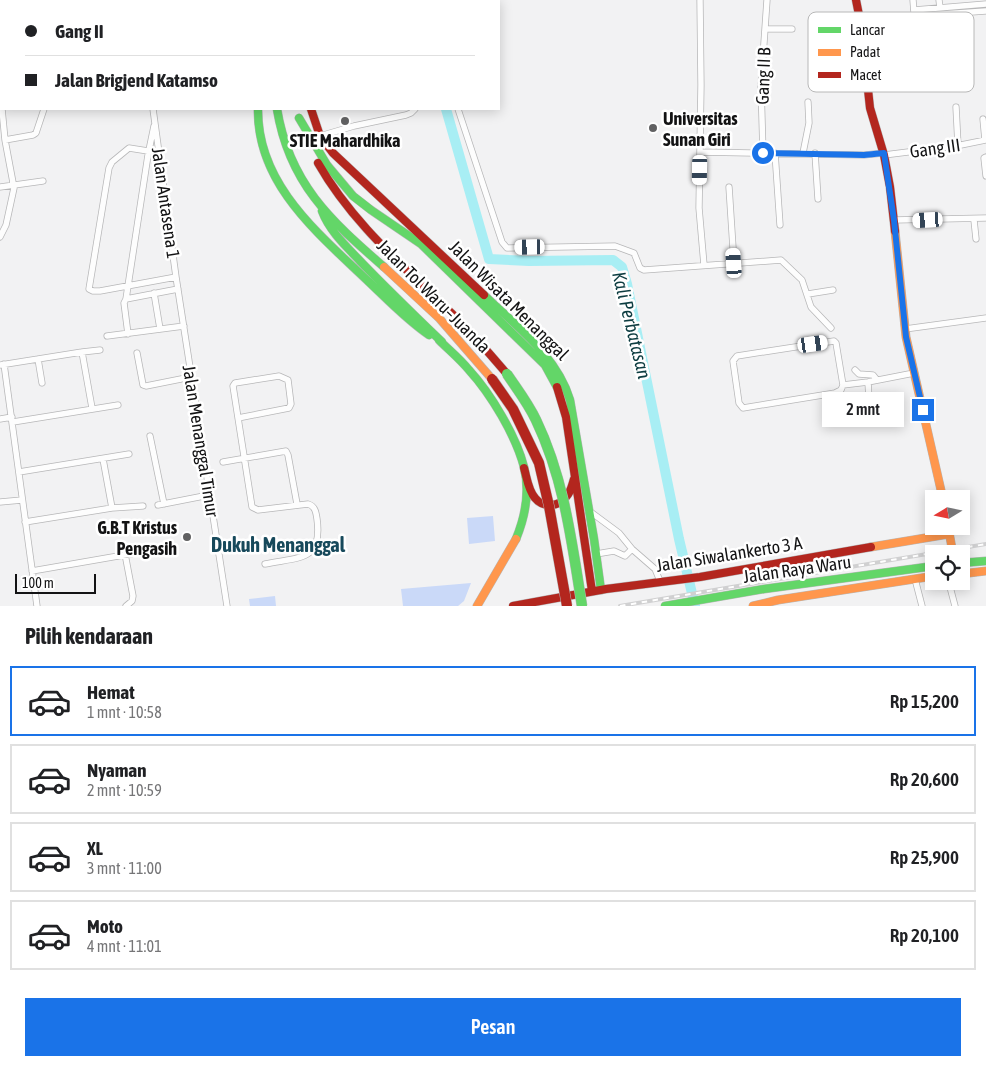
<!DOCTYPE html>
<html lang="id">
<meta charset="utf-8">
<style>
:root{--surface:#fff;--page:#f2f2f2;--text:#202124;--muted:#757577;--line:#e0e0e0;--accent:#1a73e8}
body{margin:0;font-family:"Asap Condensed",sans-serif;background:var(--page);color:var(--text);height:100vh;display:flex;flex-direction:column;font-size:19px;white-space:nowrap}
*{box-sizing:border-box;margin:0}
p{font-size:16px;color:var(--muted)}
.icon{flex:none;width:28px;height:28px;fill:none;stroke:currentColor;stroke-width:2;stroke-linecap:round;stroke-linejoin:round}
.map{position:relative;height:606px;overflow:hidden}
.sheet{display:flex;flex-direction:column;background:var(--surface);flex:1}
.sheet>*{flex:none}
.top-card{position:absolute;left:0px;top:0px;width:500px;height:110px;box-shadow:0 2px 12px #0003;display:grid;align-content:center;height:110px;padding:0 25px;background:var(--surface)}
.needle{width:32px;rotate:260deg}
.tools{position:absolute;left:925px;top:490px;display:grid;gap:10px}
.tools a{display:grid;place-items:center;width:45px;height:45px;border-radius:0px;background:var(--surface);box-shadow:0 2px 12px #0003;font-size:25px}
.scale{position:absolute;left:15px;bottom:12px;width:81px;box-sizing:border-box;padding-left:5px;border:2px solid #131314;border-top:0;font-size:14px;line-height:18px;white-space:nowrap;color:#131314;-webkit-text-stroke:4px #fff;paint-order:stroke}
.end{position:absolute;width:22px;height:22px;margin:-11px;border:6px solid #1a73e8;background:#fff;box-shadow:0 0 0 2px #fff}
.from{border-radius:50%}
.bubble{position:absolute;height:35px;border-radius:0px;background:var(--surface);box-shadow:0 2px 12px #0003;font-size:16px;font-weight:600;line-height:35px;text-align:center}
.car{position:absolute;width:15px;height:30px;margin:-15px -8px;border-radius:6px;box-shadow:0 0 4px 1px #0007;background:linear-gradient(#fff 24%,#345 0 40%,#fff 0 76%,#345 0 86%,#fff 0)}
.top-card b{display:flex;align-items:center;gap:18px;height:48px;font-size:19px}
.top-card b+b{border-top:1px solid var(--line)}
.top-card i{width:12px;height:12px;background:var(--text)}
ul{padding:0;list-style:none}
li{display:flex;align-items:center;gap:15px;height:70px;margin:0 10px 8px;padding:0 15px;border:2px solid var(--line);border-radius:0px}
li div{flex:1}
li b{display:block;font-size:19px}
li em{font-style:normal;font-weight:600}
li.selected{border-color:var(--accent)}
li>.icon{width:45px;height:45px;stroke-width:1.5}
h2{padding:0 25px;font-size:22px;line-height:60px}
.button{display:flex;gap:10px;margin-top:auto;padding:10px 25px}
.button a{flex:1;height:58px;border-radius:0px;background:var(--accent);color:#fff;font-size:20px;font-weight:600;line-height:58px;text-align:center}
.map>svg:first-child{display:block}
.green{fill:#cad9f8}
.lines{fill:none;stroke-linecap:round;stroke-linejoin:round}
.river{stroke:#a8eef4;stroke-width:10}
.street-casing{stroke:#b7b7b8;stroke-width:7}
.fast-casing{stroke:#b7b7b8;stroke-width:9}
.slow-casing{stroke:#b7b7b8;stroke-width:9}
.jam-casing{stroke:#b7b7b8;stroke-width:9}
.street{stroke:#fdfdfd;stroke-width:5.5}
.fast{stroke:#63d668;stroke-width:8}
.slow{stroke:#ff974d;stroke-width:8}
.jam{stroke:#b3261e;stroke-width:8}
.rail-casing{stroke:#d0d0d1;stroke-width:4}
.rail{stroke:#fff;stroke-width:2;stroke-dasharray:5.5;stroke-linecap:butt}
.fast-bridge-casing{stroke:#b7b7b8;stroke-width:11;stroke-linecap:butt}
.jam-bridge-casing{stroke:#b7b7b8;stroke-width:11;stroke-linecap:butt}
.fast-bridge{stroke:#63d668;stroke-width:10}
.jam-bridge{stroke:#b3261e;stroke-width:10}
.route{stroke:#1a73e8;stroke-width:6}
.poi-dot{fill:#616162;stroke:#fff;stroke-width:2}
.labels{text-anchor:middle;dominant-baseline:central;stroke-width:5;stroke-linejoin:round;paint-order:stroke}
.street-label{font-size:18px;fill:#131314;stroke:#fff}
.poi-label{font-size:18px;font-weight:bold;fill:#131314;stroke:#fff;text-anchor:start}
.water-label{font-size:19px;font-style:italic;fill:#0d3d41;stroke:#fff}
.quarter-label{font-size:20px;font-weight:bold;fill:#17495b;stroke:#fff}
.key{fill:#fff;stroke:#b8b8b8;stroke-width:1}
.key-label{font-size:14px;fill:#131314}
</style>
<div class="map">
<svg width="986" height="606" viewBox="0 0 986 606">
<rect width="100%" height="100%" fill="#f2f2f3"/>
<path class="green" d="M493,516L495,541L469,544L467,518Z
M471,583L464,601L458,606H403L401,589Z
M275,596L276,606H250L249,599Z"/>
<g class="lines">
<path class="river" d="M275,0V1
M446,109L489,259L529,261L613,260L622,267L627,284L679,539L695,606"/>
<defs>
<path id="street" d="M0,0L1,5
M26,0V1
M99,0V1
M124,0V1
M209,0V1
M261,0V1
M700,0L701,85L699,208L704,265
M913,0L914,13
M939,0L940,8
M185,1V0
M198,1V0
M311,1L330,0
M914,10L986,4
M861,25L914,16L986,11
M766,29H792
M0,53H1
M1,92V99
M956,107L958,145
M153,109L176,277L227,606
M458,109L502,242L507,248L615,246L634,253L640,268L644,270L781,260L802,280L811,307L831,328
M983,119L985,140
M320,136L354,126L406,115L411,113L415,109
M5,140L33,135L36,133L44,109
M148,151L129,148L112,162L109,168L89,289L93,291H100L176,277
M700,152L864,155L884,153
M763,153L761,85L767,0
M775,153L780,225
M803,153L809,123L808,102
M815,153L818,199
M884,155L956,146L986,140
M986,157L984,158L986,176
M0,187L43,181
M729,187L734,263
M894,220L986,218
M974,220L976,239
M0,237L6,225L14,188L5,140L2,109
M154,293L160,329
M808,294L833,290
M126,299L148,155L154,126
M905,329L986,318
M128,334L124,303L126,299L178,289
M107,336L184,326
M137,353L143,385L146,386L191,377
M38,359L42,383
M4,364L37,606
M0,365L82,352
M855,370L859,374L873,375L877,380
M868,382L869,399L874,409
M843,385L836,343L834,341L737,356L733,361L739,403L743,408L835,393L841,390L843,385L868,382L914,373
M92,408L82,352L100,350
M238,418L289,408L291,404L288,380L279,376L235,383L233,386L252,507L258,510L308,504C315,506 316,512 317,519C323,562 298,557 265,564
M0,419L12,417
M13,422L118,405
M150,436L164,504
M103,459L112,508
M223,462L286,451L288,455L297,504
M19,472L129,454
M0,502L22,500
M158,505L209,495
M588,510L619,533L632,549L655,569L660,581
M25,522L112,508L143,506
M125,554L133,596L132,601L126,606
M596,554L614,551L625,556L632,549
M32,571L147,551
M915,579L922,606
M936,581L950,587L955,606"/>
<path id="fast" d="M267,0V1
M258,109C257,185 319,234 369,282C389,301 407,320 429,335
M277,109C289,183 330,220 384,267
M299,118L327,165L353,196L371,210L421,244L545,365L557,387
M322,211C330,232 347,247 362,263C388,290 415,316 442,342
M484,295C516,326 557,356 570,400L594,539L601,590
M439,340C449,350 460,359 469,370C491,394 516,436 524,467C530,491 525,517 516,539
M961,563L986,561
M665,606L764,589L934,566"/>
<path id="slow" d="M282,0V1
M895,231L906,337L943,499
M384,267L439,318L492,379
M948,526L953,554
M871,547L949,534
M961,574L986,571
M477,606L516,539
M753,606L778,600L934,576"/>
<path id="jam" d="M856,0L861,25L870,108L884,155L890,187L895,231
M311,109L320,136L333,153L484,295
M318,163C351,221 400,263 447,309C469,329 488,352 507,374
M557,387L566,417L592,591
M524,468C527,478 528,490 535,498C543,508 559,507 566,497C571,492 572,485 574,479
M513,606L606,589L700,577L871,547"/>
</defs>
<use href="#street" class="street-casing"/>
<use href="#fast" class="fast-casing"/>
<use href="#slow" class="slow-casing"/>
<use href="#jam" class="jam-casing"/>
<use href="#street" class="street"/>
<use href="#fast" class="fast"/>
<use href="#slow" class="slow"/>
<use href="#jam" class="jam"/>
<defs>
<path id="rail" d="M620,606L986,544"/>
</defs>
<use href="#rail" class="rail-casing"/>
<use href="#rail" class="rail"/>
<defs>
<path id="fast-bridge" d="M507,374C517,389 528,403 536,420C564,478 572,543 582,606"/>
<path id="jam-bridge" d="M492,379L513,409L539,463L549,506L567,606"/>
</defs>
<use href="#fast-bridge" class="fast-bridge-casing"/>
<use href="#jam-bridge" class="jam-bridge-casing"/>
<use href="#fast-bridge" class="fast-bridge"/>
<use href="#jam-bridge" class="jam-bridge"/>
</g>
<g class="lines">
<path class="route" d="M763,153L864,155L884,153L894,220L906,337L923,410"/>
</g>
<g class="poi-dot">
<circle cx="345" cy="121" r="5"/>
<circle cx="653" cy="128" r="5"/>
<circle cx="187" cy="537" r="5"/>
</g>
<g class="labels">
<g class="street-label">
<text transform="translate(763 76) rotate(-88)">Gang II B</text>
<text transform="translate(935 148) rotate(-8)">Gang III</text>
<text transform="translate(166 203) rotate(82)">Jalan Antasena 1</text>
<text transform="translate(434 296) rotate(45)">Jalan Tol Waru–Juanda</text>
<text transform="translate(509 300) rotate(45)">Jalan Wisata Menanggal</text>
<text transform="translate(201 441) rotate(81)">Jalan Menanggal Timur</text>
<text transform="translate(729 554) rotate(-9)">Jalan Siwalankerto 3 A</text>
<text transform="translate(797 569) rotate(-8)">Jalan Raya Waru</text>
</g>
<g class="poi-label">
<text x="663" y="118">Universitas<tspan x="663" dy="21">Sunan Giri</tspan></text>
<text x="345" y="140" text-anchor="middle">STIE Mahardhika</text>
<text x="177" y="527" text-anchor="end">G.B.T Kristus<tspan x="177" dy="21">Pengasih</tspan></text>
</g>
<g class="water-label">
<text transform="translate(632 325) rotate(76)">Kali Perbatasan</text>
</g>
<g class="quarter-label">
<text x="278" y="544">Dukuh Menanggal</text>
</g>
</g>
<rect x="808" y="12" width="166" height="80" rx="8" class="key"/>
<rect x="818" y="27" width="23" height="6" fill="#63d668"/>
<rect x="818" y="49" width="23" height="7" fill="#ff974d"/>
<rect x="818" y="72" width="23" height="6" fill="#b3261e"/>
<g class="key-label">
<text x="850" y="35">Lancar</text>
<text x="850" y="57">Padat</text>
<text x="850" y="80">Macet</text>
</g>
</svg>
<div class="tools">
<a><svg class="needle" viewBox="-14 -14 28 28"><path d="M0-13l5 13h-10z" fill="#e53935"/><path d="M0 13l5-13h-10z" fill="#757577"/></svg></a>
<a><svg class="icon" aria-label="locate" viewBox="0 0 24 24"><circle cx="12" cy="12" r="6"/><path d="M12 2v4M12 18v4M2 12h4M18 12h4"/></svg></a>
</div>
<div class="scale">100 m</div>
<i class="end from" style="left:763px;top:153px"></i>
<i class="end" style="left:923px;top:410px"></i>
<div class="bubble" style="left:822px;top:392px;width:82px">2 mnt</div>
<i class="car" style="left:700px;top:170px;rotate:181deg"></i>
<i class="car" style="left:928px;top:220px;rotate:267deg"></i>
<i class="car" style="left:530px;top:247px;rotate:269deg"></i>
<i class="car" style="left:734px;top:263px;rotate:356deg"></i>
<i class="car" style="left:813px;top:344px;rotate:82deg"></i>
<div class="top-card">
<b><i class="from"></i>Gang II</b>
<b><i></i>Jalan Brigjend Katamso</b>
</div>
</div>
<section class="sheet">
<h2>Pilih kendaraan</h2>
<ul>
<li class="selected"><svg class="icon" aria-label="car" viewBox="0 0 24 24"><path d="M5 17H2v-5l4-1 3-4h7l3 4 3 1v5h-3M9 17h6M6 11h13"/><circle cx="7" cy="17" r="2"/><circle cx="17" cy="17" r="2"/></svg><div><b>Hemat</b><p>1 mnt · 10:58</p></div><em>Rp 15,200</em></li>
<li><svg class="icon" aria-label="car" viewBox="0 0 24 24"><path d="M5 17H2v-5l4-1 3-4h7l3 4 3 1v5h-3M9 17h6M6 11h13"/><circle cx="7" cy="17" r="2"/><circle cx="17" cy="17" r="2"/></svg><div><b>Nyaman</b><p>2 mnt · 10:59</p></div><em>Rp 20,600</em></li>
<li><svg class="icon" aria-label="car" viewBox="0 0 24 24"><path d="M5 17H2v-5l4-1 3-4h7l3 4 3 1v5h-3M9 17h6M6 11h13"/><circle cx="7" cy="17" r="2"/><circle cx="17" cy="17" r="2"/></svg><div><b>XL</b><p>3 mnt · 11:00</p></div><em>Rp 25,900</em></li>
<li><svg class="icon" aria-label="car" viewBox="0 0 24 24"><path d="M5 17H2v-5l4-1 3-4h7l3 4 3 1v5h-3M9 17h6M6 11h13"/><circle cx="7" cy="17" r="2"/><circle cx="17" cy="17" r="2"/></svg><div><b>Moto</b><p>4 mnt · 11:01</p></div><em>Rp 20,100</em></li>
</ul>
<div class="button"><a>Pesan</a></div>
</section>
